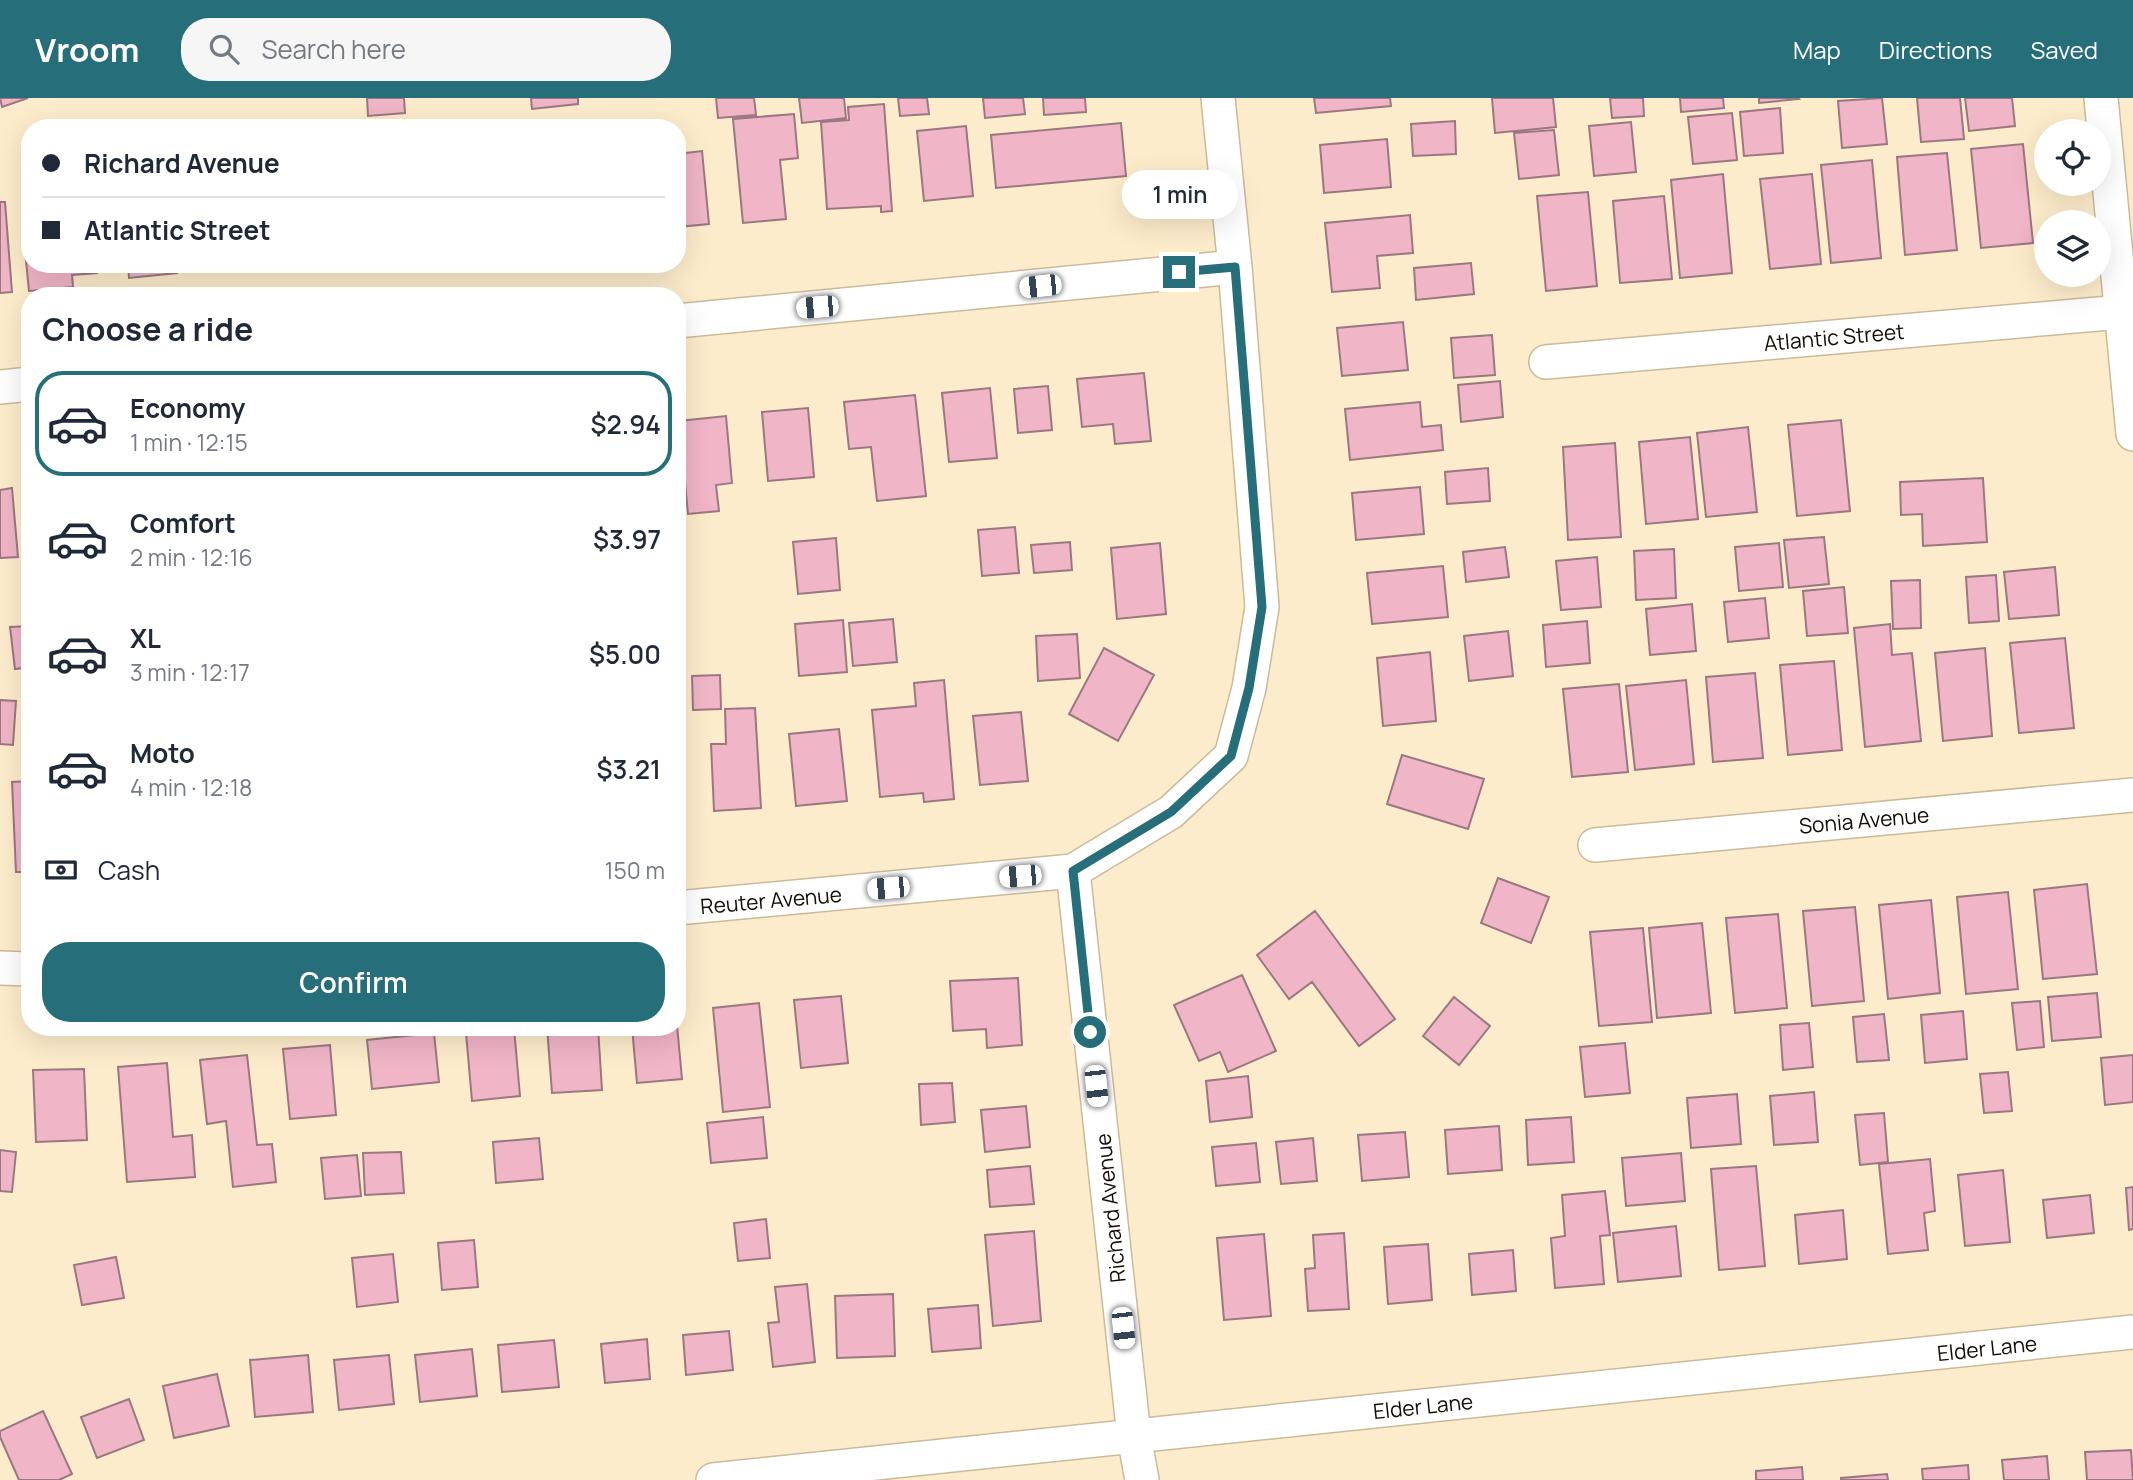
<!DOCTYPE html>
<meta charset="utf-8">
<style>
:root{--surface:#fff;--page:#f6f6f7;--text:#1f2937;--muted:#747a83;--line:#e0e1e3;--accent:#266e7a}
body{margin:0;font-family:Manrope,sans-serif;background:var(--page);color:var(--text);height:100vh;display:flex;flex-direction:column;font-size:26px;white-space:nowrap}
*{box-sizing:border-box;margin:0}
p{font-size:23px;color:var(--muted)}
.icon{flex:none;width:38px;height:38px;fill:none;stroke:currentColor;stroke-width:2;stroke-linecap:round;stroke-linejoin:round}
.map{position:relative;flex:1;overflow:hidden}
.drawer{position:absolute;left:21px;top:189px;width:665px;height:749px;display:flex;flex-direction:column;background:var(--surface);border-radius:28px;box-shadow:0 7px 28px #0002}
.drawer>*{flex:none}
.top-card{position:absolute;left:21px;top:21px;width:665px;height:154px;border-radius:28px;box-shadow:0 7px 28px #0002;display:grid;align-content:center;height:154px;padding:0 21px;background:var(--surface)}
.tools{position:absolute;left:2034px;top:21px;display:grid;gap:14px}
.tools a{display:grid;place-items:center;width:77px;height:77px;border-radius:50%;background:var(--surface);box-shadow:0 7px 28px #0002;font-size:35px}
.end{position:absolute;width:32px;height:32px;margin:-16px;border:9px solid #266e7a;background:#fff;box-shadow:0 0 0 4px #fff}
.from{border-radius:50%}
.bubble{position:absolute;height:49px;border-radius:24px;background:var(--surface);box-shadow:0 7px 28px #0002;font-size:23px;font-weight:600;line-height:49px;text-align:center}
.car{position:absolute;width:21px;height:42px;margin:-21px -10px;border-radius:9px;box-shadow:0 0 5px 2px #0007;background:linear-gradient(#fff 24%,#345 0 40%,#fff 0 76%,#345 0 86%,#fff 0)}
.top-card b{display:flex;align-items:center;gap:24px;height:66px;font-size:26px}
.top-card b+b{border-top:2px solid var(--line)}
.top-card i{width:18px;height:18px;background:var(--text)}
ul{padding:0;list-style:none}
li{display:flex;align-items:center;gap:21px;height:105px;margin:0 14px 10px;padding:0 7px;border:4px solid transparent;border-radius:28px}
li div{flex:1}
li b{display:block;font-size:26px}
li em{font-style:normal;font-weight:600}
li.active{border-color:var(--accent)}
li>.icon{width:63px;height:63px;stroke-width:1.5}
h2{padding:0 21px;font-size:32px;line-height:84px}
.pay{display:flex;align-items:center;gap:18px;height:77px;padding:0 21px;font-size:26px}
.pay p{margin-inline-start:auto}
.cta{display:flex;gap:14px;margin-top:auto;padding:14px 21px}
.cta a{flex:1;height:80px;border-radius:28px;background:var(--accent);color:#fff;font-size:28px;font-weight:600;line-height:80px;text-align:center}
header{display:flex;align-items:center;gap:42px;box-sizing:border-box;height:98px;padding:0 35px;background:var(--accent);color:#fff}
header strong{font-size:33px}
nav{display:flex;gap:38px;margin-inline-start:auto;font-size:24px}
.search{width:490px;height:63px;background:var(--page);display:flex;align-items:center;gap:18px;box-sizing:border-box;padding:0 24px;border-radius:28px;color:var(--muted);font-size:26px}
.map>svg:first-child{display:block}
.building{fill:#f0b5c6;stroke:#9b7781;stroke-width:2}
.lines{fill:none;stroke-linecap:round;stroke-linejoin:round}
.street-casing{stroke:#cbba9a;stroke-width:36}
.street{stroke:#fff;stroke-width:33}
.route{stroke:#266e7a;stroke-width:9}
.labels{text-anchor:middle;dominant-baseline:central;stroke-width:5;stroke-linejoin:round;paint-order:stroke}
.street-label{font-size:21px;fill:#110b03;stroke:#fff}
</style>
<header>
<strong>Vroom</strong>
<div class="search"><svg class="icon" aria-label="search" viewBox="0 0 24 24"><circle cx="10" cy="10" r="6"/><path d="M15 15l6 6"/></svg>Search here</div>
<nav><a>Map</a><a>Directions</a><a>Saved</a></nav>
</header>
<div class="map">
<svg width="2133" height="1382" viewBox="0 0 2133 1382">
<rect width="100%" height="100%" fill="#fdeccb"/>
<path class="building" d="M0,0H28L2,9Z
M367,0H404L405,15L368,18Z
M531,0H578V6L532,11Z
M716,0H754L756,17L718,20Z
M799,0H844L846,20L802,25Z
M898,0H927L929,16L900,18Z
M983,0H1023L1025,16L985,20Z
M1043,0H1085L1086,14L1044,17Z
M1314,0H1390L1391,8L1316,15Z
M1492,0H1553L1556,29L1495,35Z
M1610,0H1643L1644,18L1612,20Z
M1680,0H1723L1724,10L1681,14Z
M1759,0H1798L1799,1L1759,5Z
M1882,0L1887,46L1842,50L1838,3Z
M1917,0H1960L1964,41L1921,44Z
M1965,0H2012L2015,28L1969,33Z
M884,6L892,113L881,114V108L827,111L821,24L849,22L848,9Z
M1780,10L1783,55L1744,58L1740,14Z
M1732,15L1737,62L1693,66L1688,19Z
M794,16L798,60L780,62L786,121L743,125L733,21Z
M138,23L139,30H102V26Z
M1455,23L1456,56L1413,58L1411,26Z
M1631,24L1636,74L1594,78L1589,28Z
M1121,25L1126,78L996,90L991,37Z
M352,26L353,30H312Z
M966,28L973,98L924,103L917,33Z
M1554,32L1559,77L1519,81L1514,35Z
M1387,41L1391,89L1324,95L1320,47Z
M2023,46L2033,145L1981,150L1971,51Z
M702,53L709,126L678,129L677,131V56Z
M1947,55L1957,152L1905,157L1897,59Z
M1872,62L1881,160L1831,165L1821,67Z
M1723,76L1732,175L1680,180L1671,82Z
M1812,76L1821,166L1770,171L1760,81Z
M1588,94L1597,188L1546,193L1537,98Z
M1664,98L1672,181L1620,185L1613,103Z
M0,104H5L12,194L0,195Z
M1410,117L1413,155L1377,158L1380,190L1332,194L1325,125Z
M30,122V166H96L97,175L72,177L73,189L29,193L22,123Z
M1471,165L1474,196L1416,202L1414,170Z
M128,166H176L177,175L129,180Z
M211,166H258V171L212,173Z
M1403,224L1408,272L1342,278L1337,230Z
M1492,237L1495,277L1454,280L1451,240Z
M1144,275L1151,343L1115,346L1113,326L1082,329L1077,281Z
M1500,283L1503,319L1461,324L1458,287Z
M1048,288L1052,332L1018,335L1014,291Z
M990,290L997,360L949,364L942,295Z
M915,297L926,398L877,403L871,349L849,351L844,304Z
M1420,304L1422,329L1441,327L1443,352L1350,362L1345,311Z
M808,310L814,379L768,383L762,314Z
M726,318L732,385L716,387L719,413L688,416L679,323Z
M1841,322L1850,413L1797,418L1788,327Z
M1748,329L1757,414L1706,419L1697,335Z
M1690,339L1698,421L1646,426L1639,344Z
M1615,345L1621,439L1568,442L1563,349Z
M1488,370L1490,403L1447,406L1445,374Z
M1983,380L1987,444L1923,448L1922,416L1901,417L1900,384Z
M1420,389L1424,436L1356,442L1352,395Z
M12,390L18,459L0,460V392Z
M1015,429L1019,475L982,478L978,432Z
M1824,439L1829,486L1789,490L1784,442Z
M836,440L840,492L798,496L793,444Z
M1070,444L1072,472L1034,475L1031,447Z
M1160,445L1166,516L1117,521L1111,450Z
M1779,445L1783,489L1739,493L1735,449Z
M1505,449L1509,479L1466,484L1463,454Z
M1674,451L1676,500L1636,502L1634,453Z
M1597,459L1601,509L1561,512L1556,463Z
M1443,468L1448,519L1372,526L1367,475Z
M2055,469L2059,517L2009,521L2004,474Z
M1996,477L1999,523L1969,525L1966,479Z
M1920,482L1921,530L1893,531L1891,483Z
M1844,489L1848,535L1807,538L1803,493Z
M1765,500L1769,540L1728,544L1724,504Z
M1692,506L1696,553L1650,557L1646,511Z
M893,521L897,564L853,568L849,525Z
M843,522L847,574L799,578L795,526Z
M1587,523L1590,565L1546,569L1543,527Z
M1890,526L1892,557L1912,555L1921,643L1865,649L1854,530Z
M30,528V569L15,571L10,529Z
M1508,533L1513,578L1469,583L1464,538Z
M1077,536L1080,580L1038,583L1036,538Z
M2065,540L2074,630L2019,635L2010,545Z
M1104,550L1154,577L1118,643L1069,616Z
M1985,550L1992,638L1943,643L1935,555Z
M1430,554L1436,623L1383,628L1377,560Z
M1834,563L1842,652L1788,657L1780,567Z
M1755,575L1763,660L1713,664L1706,579Z
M720,577L721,611L693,612L692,578Z
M944,582L954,701L924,704L923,695L880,699L872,612L916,608L914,585Z
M1686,582L1694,666L1635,672L1626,588Z
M1619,586L1628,674L1572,679L1563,591Z
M0,602L16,603L13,647L0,646Z
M755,610L761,710L714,713L711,646H726L725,611Z
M26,611H30V662Z
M1021,614L1028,683L980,687L973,618Z
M839,631L847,703L796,708L789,636Z
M679,644L685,718L677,719V645Z
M1402,657L1484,681L1468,731L1387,706Z
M30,683V774H16L12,684Z
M1498,780L1549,799L1531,845L1481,825Z
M2087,786L2097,876L2043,881L2034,792Z
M2008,794L2018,891L1966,896L1957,799Z
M1931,802L1940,895L1888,901L1879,807Z
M1855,809L1864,903L1812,908L1803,813Z
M1315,813L1395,921L1359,948L1312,884L1289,901L1257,857Z
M1778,816L1787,910L1735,915L1726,820Z
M1702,825L1711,915L1657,920L1649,830Z
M1643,830L1652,924L1599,928L1590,834Z
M1242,877L1276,953L1228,974L1220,954L1199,963L1174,907Z
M1018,880L1022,947L987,950L986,931L953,933L950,883Z
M2097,895L2101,939L2052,943L2048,899Z
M841,898L848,965L801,970L794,902Z
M1454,899L1490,928L1459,967L1423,938Z
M2040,903L2044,949L2017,952L2012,905Z
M759,905L770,1009L723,1014L713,910Z
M1963,913L1967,961L1925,965L1921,917Z
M1884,916L1889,962L1857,964L1853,919Z
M1809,925L1813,969L1783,972L1780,927Z
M677,927L682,981L637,985L632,929H677Z
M547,929H598L602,992L552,995Z
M514,930L520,998L472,1003L466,935Z
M434,935L439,984L372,991L367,942Z
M1625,945L1630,995L1585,999L1580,949Z
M330,947L336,1017L290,1021L283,951Z
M247,957L257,1047L272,1046L276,1084L233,1089L226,1023L207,1026L200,962Z
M2133,957V1004L2105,1007L2101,960Z
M167,965L173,1039L192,1037L195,1079L127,1084L118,969Z
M84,971L87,1042L36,1044L33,972Z
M2008,974L2012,1013L1984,1015L1980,976Z
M1248,978L1252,1019L1210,1024L1206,983Z
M952,985L955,1024L921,1027L919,986Z
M1814,994L1818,1044L1774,1047L1770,998Z
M1737,996L1741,1046L1691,1050L1687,1000Z
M1026,1008L1030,1049L985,1054L981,1012Z
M1884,1015L1888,1064L1860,1067L1855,1017Z
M763,1019L767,1060L711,1065L707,1025Z
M1571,1019L1574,1064L1528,1067L1526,1022Z
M1499,1028L1502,1072L1448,1076L1445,1032Z
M1405,1034L1409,1079L1362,1083L1358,1037Z
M539,1040L543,1081L496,1085L493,1044Z
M1313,1040L1317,1083L1281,1086L1276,1044Z
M1256,1045L1260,1084L1216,1088L1212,1049Z
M0,1052L16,1054L12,1094L0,1093Z
M401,1054L404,1095L365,1097L363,1055Z
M1681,1055L1685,1103L1626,1108L1622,1060Z
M357,1057L361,1098L325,1101L321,1060Z
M1930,1061L1935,1113L1924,1115L1928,1152L1888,1156L1879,1066Z
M1030,1068L1034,1106L990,1109L987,1072Z
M1756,1068L1765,1168L1719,1172L1711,1071Z
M2003,1072L2010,1144L1965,1148L1958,1077Z
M2133,1089V1131L2129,1132L2126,1090Z
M1605,1093L1610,1137L1600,1138L1604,1186L1555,1190L1551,1140L1565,1138L1562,1097Z
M2090,1097L2094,1135L2047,1140L2043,1102Z
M1843,1112L1847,1161L1799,1166L1795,1117Z
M766,1121L770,1160L738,1163L734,1125Z
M1676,1128L1681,1178L1618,1184L1613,1135Z
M1034,1133L1041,1223L993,1228L985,1137Z
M1344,1135L1349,1211L1308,1213L1305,1171L1315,1170L1313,1137Z
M1264,1136L1271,1218L1224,1222L1217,1140Z
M474,1142L478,1189L442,1192L438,1145Z
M1428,1146L1432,1202L1388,1206L1384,1149Z
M1513,1152L1516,1193L1472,1197L1469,1156Z
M393,1156L398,1204L357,1209L352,1160Z
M116,1159L124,1200L82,1207L74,1167Z
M807,1186L815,1264L773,1269L768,1225L779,1224L775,1189Z
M893,1196L895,1258L837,1260L835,1198Z
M978,1207L981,1250L932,1254L928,1211Z
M729,1233L733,1272L686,1277L683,1237Z
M647,1241L650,1281L605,1285L601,1246Z
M554,1242L559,1289L502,1294L498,1247Z
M472,1251L477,1298L420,1304L415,1257Z
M308,1257L313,1314L255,1319L250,1262Z
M389,1257L394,1306L339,1312L334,1262Z
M217,1276L229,1328L174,1340L163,1288Z
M129,1301L144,1342L97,1360L81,1319Z
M43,1313L72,1376L59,1382H19L0,1339V1333Z
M2131,1352L2133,1382H2087L2085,1354Z
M2047,1358L2049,1382H2004L2002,1362Z
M1968,1367L1969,1382H1923L1922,1371Z
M1802,1369L1803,1382H1756V1373Z
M1887,1376L1888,1382H1841V1380Z"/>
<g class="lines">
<defs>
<path id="street" d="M2101,0L2133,336
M677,223L1235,169
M1546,264L2121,214
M0,289L30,286
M1595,747L2133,697
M1073,773L1134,1338L1142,1382
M677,810L1073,773L1171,714L1231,658L1249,590L1262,509L1235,169L1218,0
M0,870L30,871
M713,1382L2133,1234"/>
</defs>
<use href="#street" class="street-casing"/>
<use href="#street" class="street"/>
</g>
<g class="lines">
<path class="route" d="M1090,934L1073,773L1171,714L1231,658L1249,590L1262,509L1235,169L1179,174"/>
</g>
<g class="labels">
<g class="street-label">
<text transform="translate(1834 239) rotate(-5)">Atlantic Street</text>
<text transform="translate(1864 722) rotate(-5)">Sonia Avenue</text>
<text transform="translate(771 802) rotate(-5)">Reuter Avenue</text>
<text transform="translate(1110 1110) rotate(-96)">Richard Avenue</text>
<text transform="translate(1987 1250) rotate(-6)">Elder Lane</text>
<text transform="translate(1423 1308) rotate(-6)">Elder Lane</text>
</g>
</g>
</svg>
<div class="tools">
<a><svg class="icon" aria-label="locate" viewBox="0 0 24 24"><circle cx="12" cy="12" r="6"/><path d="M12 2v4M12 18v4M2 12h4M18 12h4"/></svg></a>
<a><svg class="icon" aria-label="layers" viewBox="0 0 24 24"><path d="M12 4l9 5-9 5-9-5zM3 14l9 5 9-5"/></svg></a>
</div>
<i class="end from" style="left:1090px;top:934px"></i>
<i class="end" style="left:1179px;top:174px"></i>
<div class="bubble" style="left:1122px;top:72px;width:116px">1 min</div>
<i class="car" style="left:1040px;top:188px;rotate:264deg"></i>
<i class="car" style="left:817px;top:209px;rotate:265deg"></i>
<i class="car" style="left:1020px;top:778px;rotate:265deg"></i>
<i class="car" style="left:888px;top:790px;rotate:265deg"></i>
<i class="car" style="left:1096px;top:988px;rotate:174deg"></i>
<i class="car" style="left:1123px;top:1230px;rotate:174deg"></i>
<div class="top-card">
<b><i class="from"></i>Richard Avenue</b>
<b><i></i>Atlantic Street</b>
</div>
<section class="drawer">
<h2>Choose a ride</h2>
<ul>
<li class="active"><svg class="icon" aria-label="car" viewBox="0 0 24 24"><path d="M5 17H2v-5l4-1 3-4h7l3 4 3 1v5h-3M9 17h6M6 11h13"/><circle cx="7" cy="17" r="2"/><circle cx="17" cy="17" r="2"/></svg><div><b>Economy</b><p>1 min · 12:15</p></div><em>$2.94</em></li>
<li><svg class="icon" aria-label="car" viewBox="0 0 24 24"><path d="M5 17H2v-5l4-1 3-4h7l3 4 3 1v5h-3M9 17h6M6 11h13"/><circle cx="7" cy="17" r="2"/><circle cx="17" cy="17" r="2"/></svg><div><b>Comfort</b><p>2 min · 12:16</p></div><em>$3.97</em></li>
<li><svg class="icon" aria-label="car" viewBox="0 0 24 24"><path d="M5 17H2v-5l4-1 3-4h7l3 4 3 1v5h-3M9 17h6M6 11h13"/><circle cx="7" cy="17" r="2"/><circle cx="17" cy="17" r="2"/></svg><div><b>XL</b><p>3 min · 12:17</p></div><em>$5.00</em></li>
<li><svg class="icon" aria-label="car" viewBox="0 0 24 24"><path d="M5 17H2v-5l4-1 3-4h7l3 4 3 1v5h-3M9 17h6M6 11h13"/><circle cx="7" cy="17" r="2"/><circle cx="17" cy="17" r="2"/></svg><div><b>Moto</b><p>4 min · 12:18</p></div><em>$3.21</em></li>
</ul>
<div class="pay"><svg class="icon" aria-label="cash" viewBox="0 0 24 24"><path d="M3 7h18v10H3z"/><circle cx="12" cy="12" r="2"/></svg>Cash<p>150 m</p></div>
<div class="cta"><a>Confirm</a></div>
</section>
</div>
